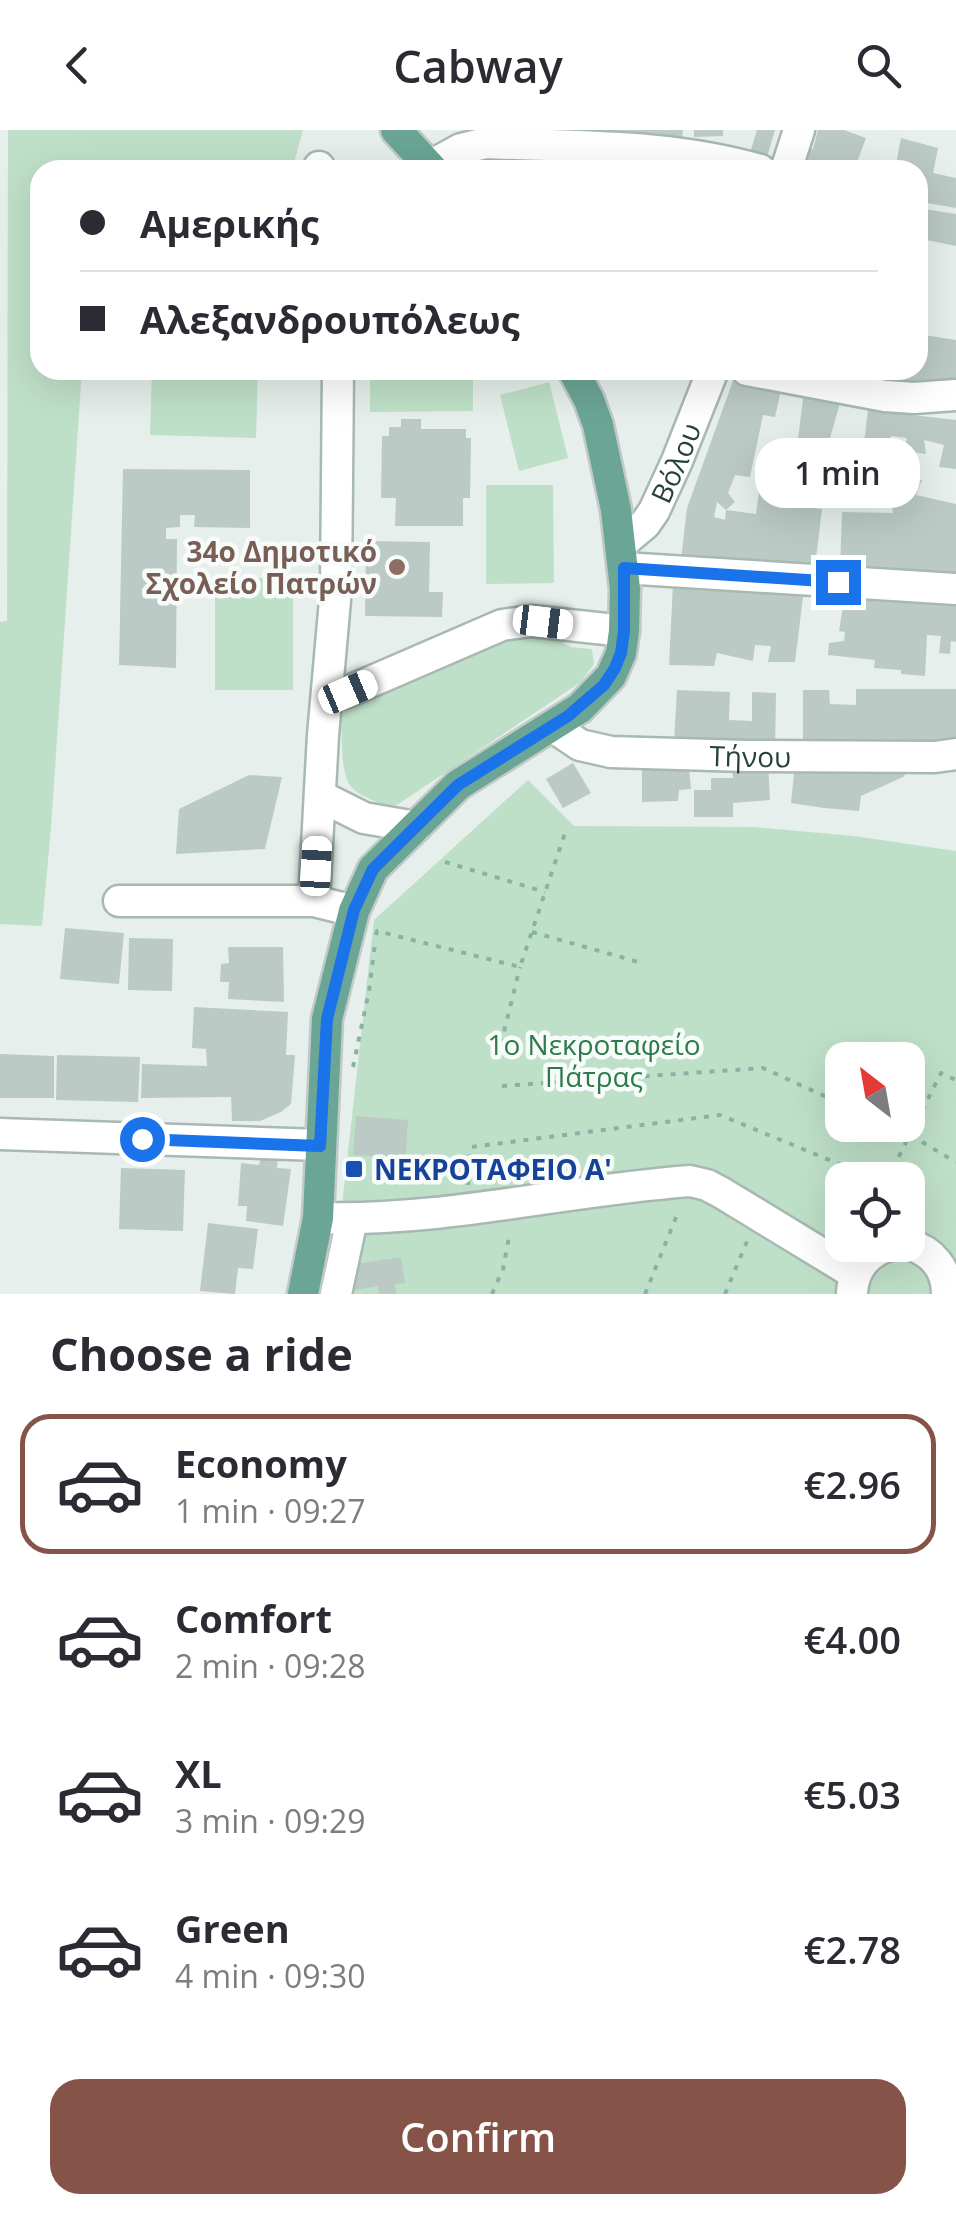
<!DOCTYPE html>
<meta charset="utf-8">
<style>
:root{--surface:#fff;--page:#f7f7f7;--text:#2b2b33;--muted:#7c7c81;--line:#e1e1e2;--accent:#855347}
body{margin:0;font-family:"Open Sans",sans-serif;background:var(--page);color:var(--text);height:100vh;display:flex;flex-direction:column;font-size:38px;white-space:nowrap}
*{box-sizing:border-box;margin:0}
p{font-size:32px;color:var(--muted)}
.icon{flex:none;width:55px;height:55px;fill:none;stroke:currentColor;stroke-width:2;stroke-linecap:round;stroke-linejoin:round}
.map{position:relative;height:1164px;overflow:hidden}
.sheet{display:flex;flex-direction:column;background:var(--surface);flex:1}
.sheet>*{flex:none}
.hud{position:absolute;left:30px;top:30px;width:898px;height:220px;border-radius:30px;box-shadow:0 10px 40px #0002;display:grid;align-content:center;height:220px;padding:0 50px;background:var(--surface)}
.needle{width:65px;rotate:329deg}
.tools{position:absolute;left:825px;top:912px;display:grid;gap:20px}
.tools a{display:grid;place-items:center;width:100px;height:100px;border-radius:20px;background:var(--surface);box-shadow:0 10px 40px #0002;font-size:50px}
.end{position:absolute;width:45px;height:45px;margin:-22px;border:12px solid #1a73e8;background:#fff;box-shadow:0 0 0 5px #fff}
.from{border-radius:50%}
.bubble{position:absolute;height:70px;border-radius:30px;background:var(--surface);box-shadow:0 10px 40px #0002;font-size:32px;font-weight:600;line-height:70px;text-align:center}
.car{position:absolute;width:30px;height:60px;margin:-30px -15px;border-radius:12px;box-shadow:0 0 8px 2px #0007;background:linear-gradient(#fff 24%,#345 0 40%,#fff 0 76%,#345 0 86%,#fff 0)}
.hud b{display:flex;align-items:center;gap:35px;height:95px;font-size:38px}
.hud b+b{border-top:2px solid var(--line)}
.hud i{width:25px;height:25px;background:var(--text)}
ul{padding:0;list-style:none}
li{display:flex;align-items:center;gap:30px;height:140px;margin:0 20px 15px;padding:0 30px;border:5px solid transparent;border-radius:30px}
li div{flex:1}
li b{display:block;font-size:38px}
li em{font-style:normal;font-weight:600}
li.on{border-color:var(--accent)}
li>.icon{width:90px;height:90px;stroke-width:1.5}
h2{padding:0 50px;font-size:45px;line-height:120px}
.primary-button{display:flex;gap:20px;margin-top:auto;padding:20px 50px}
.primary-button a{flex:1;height:115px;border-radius:30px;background:var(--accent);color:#fff;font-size:40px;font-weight:600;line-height:115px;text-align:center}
header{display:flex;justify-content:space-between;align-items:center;height:130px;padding:0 50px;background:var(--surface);font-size:45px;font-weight:600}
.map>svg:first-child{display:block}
.green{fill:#bfe0c8;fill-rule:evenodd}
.building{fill:#bbcac4}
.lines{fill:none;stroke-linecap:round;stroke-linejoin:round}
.minor-casing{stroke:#a8b8b2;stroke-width:35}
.major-casing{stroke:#c2cac8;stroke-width:35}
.path{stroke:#86b3a5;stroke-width:4;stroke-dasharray:5 8;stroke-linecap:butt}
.minor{stroke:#fff;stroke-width:30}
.major{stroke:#6aa596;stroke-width:30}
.route{stroke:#1a73e8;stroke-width:12}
.education-dot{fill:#8d6e63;stroke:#f7fbf9;stroke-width:4}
.transit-dot{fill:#1a4fb4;stroke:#f7fbf9;stroke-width:4}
.labels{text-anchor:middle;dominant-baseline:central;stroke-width:9;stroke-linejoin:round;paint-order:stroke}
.street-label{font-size:28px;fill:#24423a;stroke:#f7fbf9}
.education-label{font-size:28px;font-weight:bold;fill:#785e54;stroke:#f7fbf9;text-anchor:end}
.park-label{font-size:28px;fill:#2d7a4b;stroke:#f7fbf9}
.transit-label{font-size:28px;font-weight:bold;fill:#164399;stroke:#f7fbf9;text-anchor:start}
</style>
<header><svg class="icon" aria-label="back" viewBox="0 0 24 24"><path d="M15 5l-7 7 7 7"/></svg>Cabway<svg class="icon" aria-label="search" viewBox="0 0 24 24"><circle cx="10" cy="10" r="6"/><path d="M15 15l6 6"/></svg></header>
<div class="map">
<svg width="956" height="1164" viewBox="0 0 956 1164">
<rect width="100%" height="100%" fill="#e6efeb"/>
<path class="green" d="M8,0H303L292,40H40V240H82L51,698L42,796L0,794V492L7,491Z
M152,240H258L256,308L150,305Z
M370,240H473V281L370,282Z
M549,252L568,328L519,341L500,265Z
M486,355H553L554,453L486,454Z
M215,448H293V560H215Z
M538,499L571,517L592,519L594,534L581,552L397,675C387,677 383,675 374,671C364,666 353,662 348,652C340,635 342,598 341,579L436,526Z
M528,650L574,696L754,697L854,706L956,721V1164H332L374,790ZM842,930H908V995H842ZM842,1050H908V1115H842Z"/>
<path class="building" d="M586,0H683L682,10L585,5Z
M694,0H723V6L694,7Z
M757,0H775L767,27L750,23Z
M818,0H844L866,8L854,40H801L805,32L792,28L797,14L813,19Z
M901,8L938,18L933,43L956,48V78L927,73V65H918V40H895Z
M918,78L956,84V116L922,109L918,121Z
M918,204L956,210V252L909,255L810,240H918Z
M734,248L781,260L775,287L763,285L750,347L735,345L728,363L735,372L726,380L717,372L714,387L725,390L726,380L756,384L760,354L788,358L786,375L822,379L814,445L681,429L687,378Z
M803,268L841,270L823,332L809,329V317L797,318Z
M868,280L956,290V339L939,337L944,315L924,310L926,324L904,321L907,308L891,306L888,325L863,321Z
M401,289H421V299H466V308H471L470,368H463V396H395L396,368H381L382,306H389V297H401Z
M123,339L250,340V398L194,397L195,385H180V397L166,398V409H177L176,538L119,535Z
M883,346L922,350L916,365L956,374V443L840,440L842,382L893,383L891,371L881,378Z
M366,411L430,412L429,462H443L442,487L365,486Z
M673,453L776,462L803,467L795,532H768L771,516L755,515L753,531L717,523L714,536L669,535Z
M859,465L956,476V512L951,511L950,524L939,523L941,506L927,505L925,546L901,544V540L874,538L875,530L828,525L829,513L844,511L845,502L839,501L844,471L858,472Z
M856,559H956V609H951V613L803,617V560H829L830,574L856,575Z
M677,560L730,562L729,590L752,591V562L776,563L775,618L674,613Z
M732,632L768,633L770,670L733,673V687H694V660H711V648H733Z
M573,633L591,663L563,678L546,649Z
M795,634L900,638L905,646L861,666L859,681L824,678L791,673Z
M689,637L691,659L679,660L678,671L642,672V638Z
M249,645L282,647L265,719L176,724L179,679Z
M65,798L124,803L119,854L60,849Z
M129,808L173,809L172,861L128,860Z
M228,817H283L284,872L228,869L229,852H220L221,834L229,833Z
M194,877L288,882L286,925H295L291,974L281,982L260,991H232L231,967L141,968L142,934L207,936L206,919L192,918Z
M0,924L54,926V968H0Z
M57,925L140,927L138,972L56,970Z
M356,986L408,990L404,1052L382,1051L383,1027L353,1025Z
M262,1023L278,1026L277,1038L291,1039L283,1096L246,1091L247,1076H238L241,1033L259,1035Z
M121,1038L185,1040L183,1101L119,1099Z
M208,1093L258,1099L253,1139L238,1138L235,1164L200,1161Z
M401,1127L405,1153L395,1154L396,1164H379L378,1156L354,1160L350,1135Z"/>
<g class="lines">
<defs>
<g id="minor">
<path d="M430,36L461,19L486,13C578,17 671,14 760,40"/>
<path d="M319,37V40"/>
<path d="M786,40L799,0"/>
<path d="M747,240L885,266L914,268L956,265"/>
<path id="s1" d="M621,414L645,394L654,381L677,331L713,240"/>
<path d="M623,438L956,459"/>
<path d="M327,567L347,562L502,495L532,491L624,501"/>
<path id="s2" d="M552,596L580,615L611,622L746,626L935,627L956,624"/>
<path d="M320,666L364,688L416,697"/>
<path d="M119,771H314L354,781"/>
<path d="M314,771L323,605L336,459L338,240"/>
<path d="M0,1004L320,1015"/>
<path d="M318,1088C443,1092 566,1060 690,1051L707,1055L722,1063L855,1144"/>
<path d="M908,1114C932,1121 947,1138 947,1164"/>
<path d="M336,1164L352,1089"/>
<path d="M852,1164C853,1139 866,1123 890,1115"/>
</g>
<path id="major" d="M396,0L433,40
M303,1164L318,1088L327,889L354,781L373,739L458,655L580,578L611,546L621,523L624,501L625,459L616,380L598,295L589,270L573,240"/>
</defs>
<use href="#minor" class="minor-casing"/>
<use href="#major" class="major-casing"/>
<path class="path" d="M445,732L545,762
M532,802L642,833
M376,805L377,801L520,837L566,700
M501,914L520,837
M353,937L369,861L375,814
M502,956L763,938L842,974
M887,995L910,1005L956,1032
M887,1050L941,943L956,950
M468,1055L471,1017L720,985L878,1050
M492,1164L503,1139L510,1102
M645,1164L679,1080
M725,1164L748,1109"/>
<use href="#minor" class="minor"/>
<use href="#major" class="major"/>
</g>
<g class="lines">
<path class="route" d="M142,1009L320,1016L327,889L354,780L373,739L458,655L568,586L604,555L615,538L621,523L624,501V438L838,452"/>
</g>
<circle class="education-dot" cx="397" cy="437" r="10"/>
<rect class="transit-dot" x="344" y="1029" width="20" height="20" rx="5"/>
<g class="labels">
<g class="street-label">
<text stroke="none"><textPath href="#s1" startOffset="100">Βόλου</textPath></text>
<text stroke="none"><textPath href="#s2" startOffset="205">Τήνου</textPath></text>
</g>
<g class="education-label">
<text x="377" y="421">34ο Δημοτικό<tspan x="377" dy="32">Σχολείο Πατρών</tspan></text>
</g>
<g class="park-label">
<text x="594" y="914">1o Νεκροταφείο<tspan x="594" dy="32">Πάτρας</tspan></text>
</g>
<g class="transit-label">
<text x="374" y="1039">ΝΕΚΡΟΤΑΦΕΙΟ Α'</text>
</g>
</g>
</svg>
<div class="tools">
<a><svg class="needle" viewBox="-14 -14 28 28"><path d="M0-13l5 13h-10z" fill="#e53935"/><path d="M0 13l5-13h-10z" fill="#7c7c81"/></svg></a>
<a><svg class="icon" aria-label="locate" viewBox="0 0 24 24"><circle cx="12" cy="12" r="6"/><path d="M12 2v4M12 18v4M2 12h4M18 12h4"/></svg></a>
</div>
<i class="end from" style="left:142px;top:1009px"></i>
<i class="end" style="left:838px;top:452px"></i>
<div class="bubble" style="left:755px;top:308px;width:165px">1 min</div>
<i class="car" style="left:543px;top:492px;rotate:97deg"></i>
<i class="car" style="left:348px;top:562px;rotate:67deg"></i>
<i class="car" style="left:316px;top:736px;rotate:3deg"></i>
<div class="hud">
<b><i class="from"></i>Αμερικής</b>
<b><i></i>Αλεξανδρουπόλεως</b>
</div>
</div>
<section class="sheet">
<h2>Choose a ride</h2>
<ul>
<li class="on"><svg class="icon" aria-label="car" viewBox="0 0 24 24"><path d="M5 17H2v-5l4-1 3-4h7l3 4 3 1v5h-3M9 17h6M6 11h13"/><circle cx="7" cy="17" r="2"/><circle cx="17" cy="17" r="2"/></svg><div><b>Economy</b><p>1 min · 09:27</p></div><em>€2.96</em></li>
<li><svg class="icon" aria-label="car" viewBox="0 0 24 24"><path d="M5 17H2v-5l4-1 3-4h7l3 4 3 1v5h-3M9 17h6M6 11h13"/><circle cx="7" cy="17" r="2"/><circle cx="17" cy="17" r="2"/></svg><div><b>Comfort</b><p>2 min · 09:28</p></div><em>€4.00</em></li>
<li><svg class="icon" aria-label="car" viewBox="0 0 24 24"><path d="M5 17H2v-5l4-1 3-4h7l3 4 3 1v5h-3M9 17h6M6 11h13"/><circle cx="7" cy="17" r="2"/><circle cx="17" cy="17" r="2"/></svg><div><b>XL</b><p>3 min · 09:29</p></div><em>€5.03</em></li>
<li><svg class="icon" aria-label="car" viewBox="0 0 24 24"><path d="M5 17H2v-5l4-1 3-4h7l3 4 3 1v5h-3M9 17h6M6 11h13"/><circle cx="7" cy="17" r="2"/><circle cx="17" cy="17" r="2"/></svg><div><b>Green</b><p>4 min · 09:30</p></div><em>€2.78</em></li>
</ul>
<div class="primary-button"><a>Confirm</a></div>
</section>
